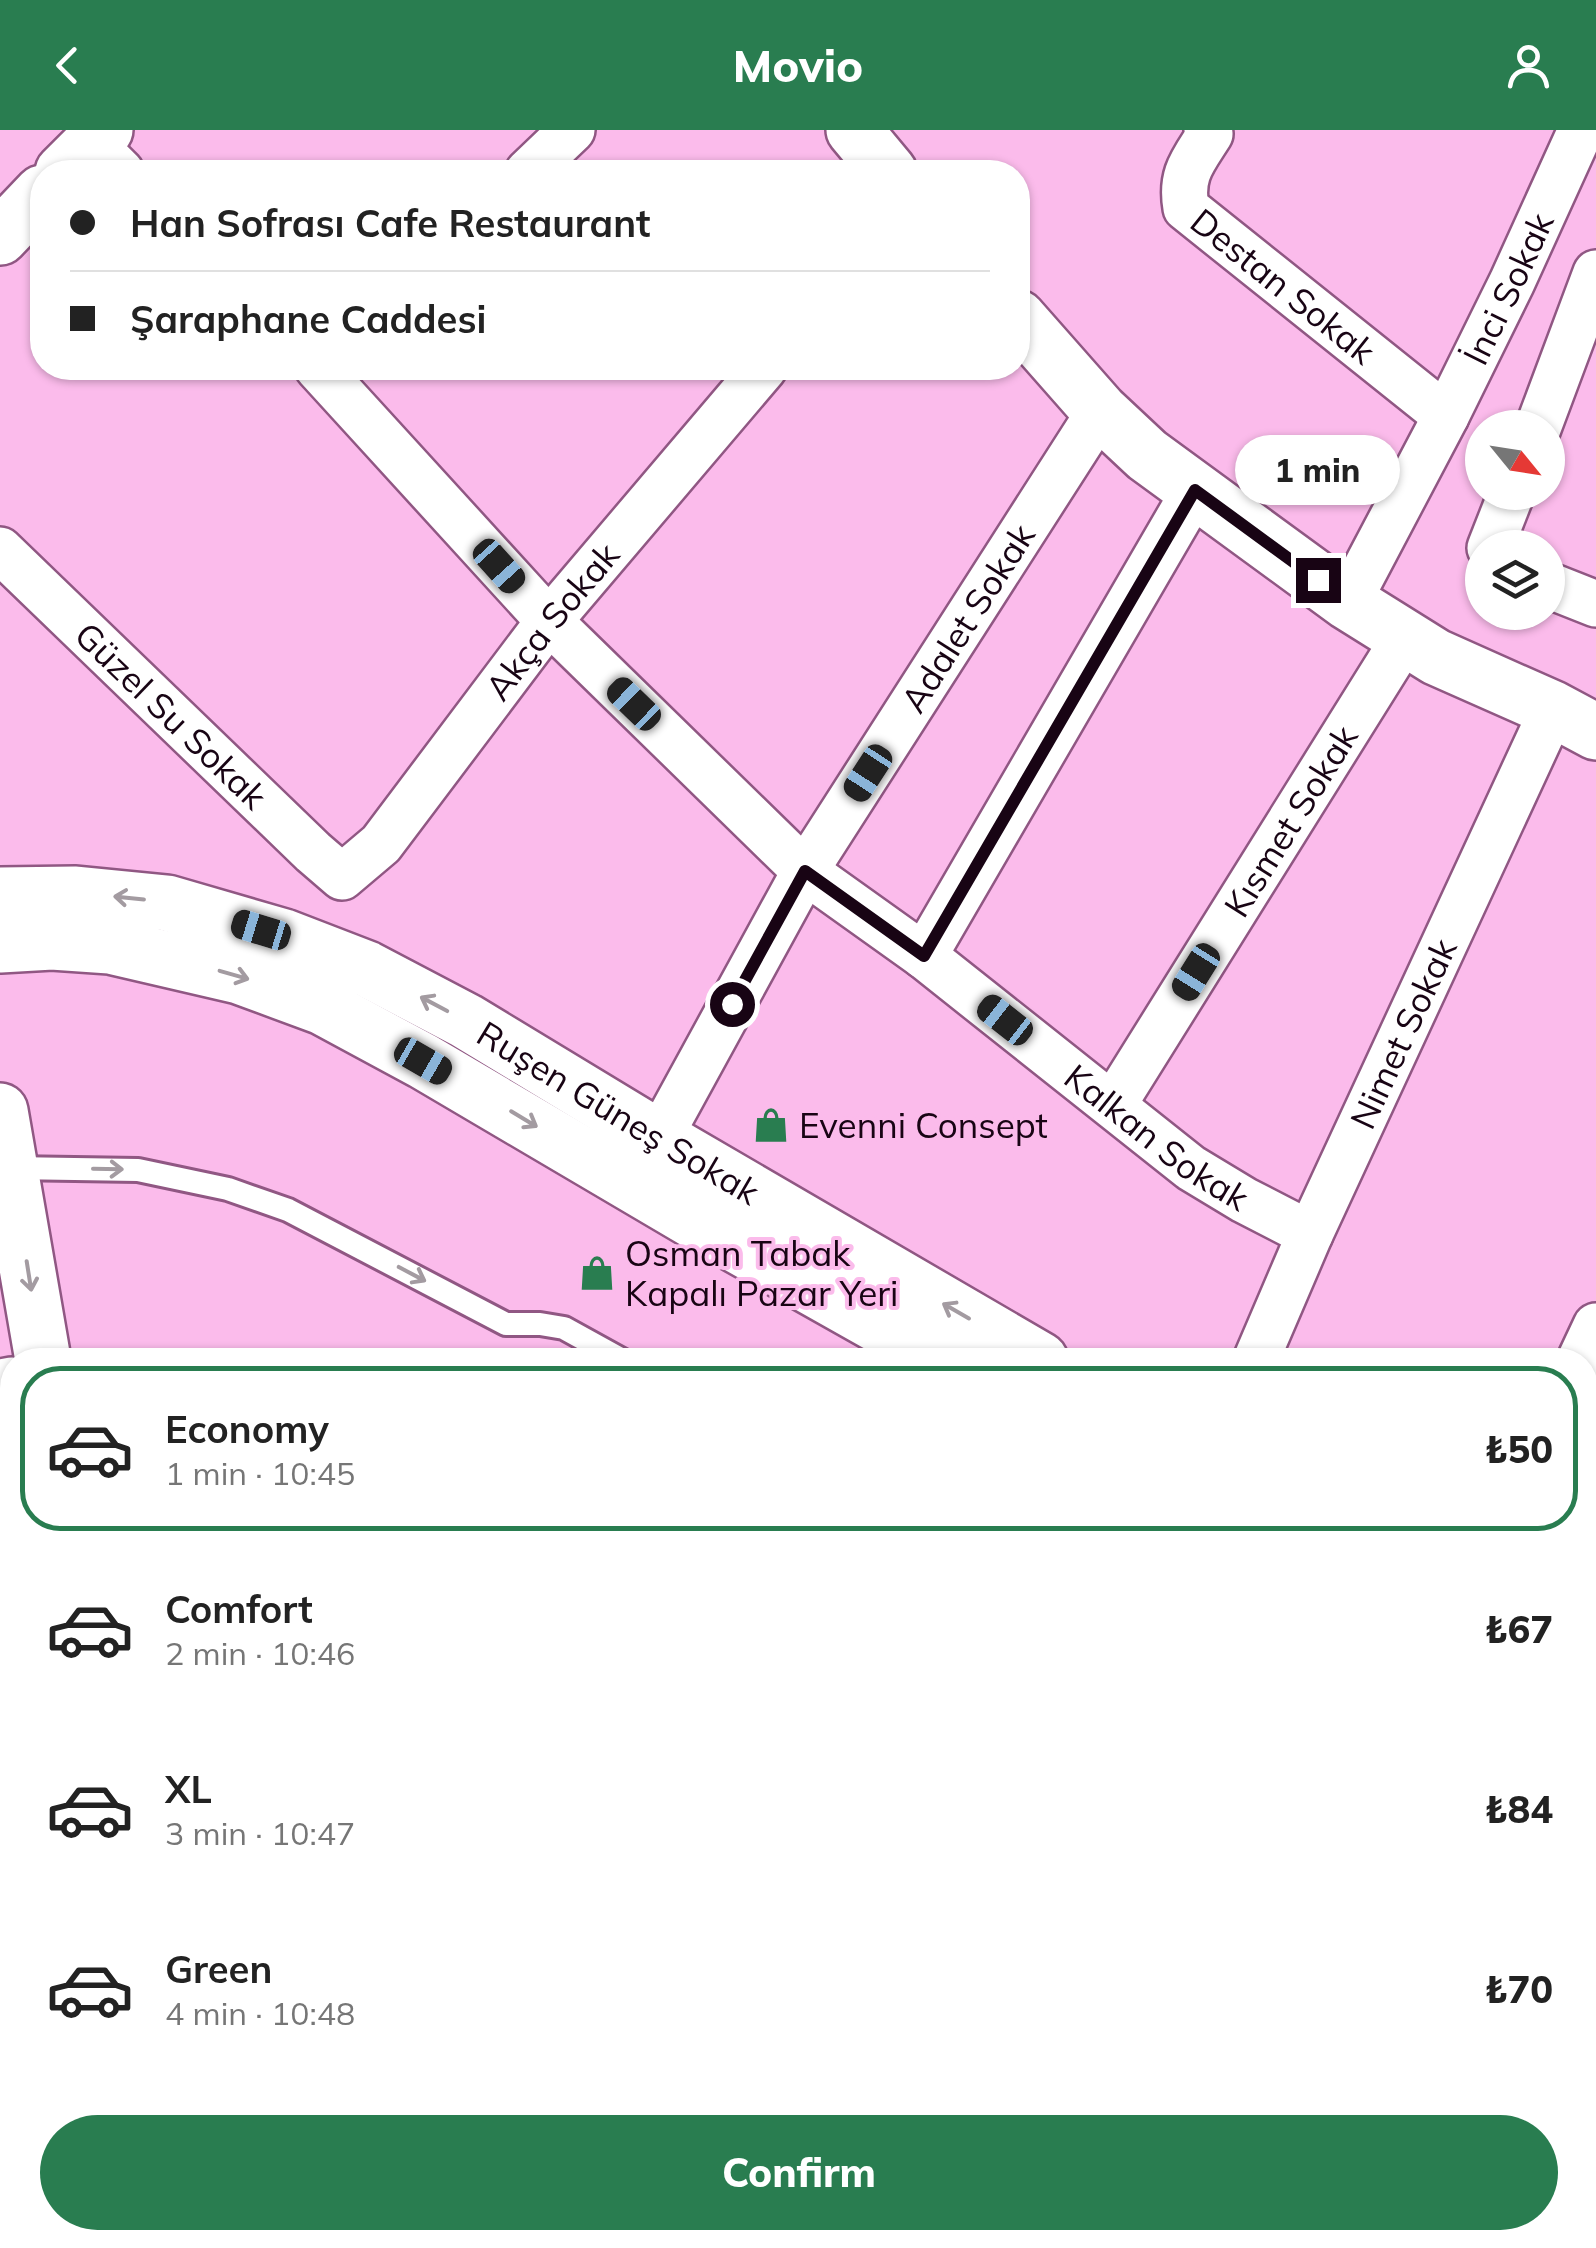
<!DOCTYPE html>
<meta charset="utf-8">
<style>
:root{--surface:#fff;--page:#f2f2f2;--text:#222;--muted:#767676;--line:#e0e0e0;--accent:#297d50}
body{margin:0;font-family:Mulish,sans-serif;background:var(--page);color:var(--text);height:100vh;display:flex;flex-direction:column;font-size:38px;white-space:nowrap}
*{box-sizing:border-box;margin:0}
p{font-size:32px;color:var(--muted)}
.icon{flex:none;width:55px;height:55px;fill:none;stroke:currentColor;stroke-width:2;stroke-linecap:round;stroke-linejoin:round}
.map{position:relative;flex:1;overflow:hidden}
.panel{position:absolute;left:0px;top:1218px;width:1598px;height:902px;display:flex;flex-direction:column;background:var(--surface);border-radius:40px 40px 0 0;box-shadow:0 2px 8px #0004}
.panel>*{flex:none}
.banner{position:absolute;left:30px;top:30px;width:1000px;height:220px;border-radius:40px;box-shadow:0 2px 8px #0004;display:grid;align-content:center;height:220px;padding:0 40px;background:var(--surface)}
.needle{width:65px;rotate:120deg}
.tools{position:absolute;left:1465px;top:280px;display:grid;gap:20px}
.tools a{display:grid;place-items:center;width:100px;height:100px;border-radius:50%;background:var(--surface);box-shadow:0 2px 8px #0004;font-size:50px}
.end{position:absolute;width:45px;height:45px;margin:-22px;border:12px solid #180414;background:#fff;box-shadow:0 0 0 5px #fff}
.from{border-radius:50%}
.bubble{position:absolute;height:70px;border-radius:35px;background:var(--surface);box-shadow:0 2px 8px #0004;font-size:32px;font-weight:800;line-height:70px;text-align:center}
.car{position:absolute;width:30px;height:60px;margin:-30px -15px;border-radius:12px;box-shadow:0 0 8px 2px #0007;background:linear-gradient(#222 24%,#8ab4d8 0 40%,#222 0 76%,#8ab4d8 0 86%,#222 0)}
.banner b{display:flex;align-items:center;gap:35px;height:95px;font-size:38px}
.banner b+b{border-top:2px solid var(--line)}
.banner i{width:25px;height:25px;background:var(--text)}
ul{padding:18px 0 0;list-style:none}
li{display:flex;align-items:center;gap:30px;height:165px;margin:0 20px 15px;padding:0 20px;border:5px solid transparent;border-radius:40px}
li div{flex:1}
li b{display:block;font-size:38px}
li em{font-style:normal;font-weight:800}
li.current{border-color:var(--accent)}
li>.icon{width:90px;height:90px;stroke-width:1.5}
.action{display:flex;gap:20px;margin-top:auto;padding:20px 40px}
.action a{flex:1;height:115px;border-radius:60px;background:var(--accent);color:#fff;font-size:40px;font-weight:800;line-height:115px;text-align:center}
header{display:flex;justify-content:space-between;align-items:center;height:130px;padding:0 40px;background:var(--accent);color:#fff;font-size:45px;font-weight:800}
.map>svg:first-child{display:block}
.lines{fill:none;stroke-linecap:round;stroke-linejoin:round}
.service-casing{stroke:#905783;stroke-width:28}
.minor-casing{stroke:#905783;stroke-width:50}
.tertiary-casing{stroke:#905783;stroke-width:60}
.service{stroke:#fff;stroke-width:22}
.minor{stroke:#fff;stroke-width:45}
.tertiary{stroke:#fff;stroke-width:55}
.oneway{stroke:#a39ba1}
.route{stroke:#180414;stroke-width:12}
.labels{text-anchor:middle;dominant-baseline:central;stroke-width:8;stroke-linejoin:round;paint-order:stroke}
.street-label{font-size:35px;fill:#180414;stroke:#fbbbeb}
.poi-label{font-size:35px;fill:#180414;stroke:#fbbbeb;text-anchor:start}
</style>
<header><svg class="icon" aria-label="back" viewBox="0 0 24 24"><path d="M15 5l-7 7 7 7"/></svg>Movio<svg class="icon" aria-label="person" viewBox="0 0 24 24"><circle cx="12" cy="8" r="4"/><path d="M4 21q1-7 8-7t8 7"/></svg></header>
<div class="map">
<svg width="1596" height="2118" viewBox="0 0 1596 2118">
<rect width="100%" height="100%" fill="#fbbbeb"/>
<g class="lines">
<defs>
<path id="service" d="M11,1038L138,1040L228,1059L288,1080L506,1194H540L564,1198L622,1230"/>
<g id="minor">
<path id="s1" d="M1207,0L1210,4C1193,31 1180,44 1186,78L1446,286"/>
<path d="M92,13L121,42"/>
<path d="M528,42L572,0"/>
<path id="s2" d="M318,238L549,491L805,741L924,826L1191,1038L1244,1070L1310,1104"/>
<path d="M1538,298L1596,143"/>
<path d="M1490,418L1512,362"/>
<path id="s3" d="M0,420L313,722L342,747L381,714L549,491L764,238"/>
<path d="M1548,455L1596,474"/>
<path id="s4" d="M1348,472L1446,286L1512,152L1581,0"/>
<path d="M924,826L1195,360"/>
<path id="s5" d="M1113,975L1404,509"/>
<path id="s6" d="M659,1008L805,741L1100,281"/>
<path id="s7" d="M1256,1230L1310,1104L1553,579"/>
<path d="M1580,1230L1596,1196"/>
<path d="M0,1252L12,1250"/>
<path d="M1585,1379L1596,1384"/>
<path d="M0,1535L12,1537"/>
<path d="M1585,1815L1593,1773"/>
<path d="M0,1816H12"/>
<path d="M1001,2108L1084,2118"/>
<path d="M699,2118V2108"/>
<path d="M1357,2118L1358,2108"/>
<path d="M1528,2118L1530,2108"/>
</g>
<g id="tertiary">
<path d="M854,0L889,42"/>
<path d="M63,42L105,0"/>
<path d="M0,107L42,63"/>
<path d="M1018,188L1100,281L1147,325L1348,472L1436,527L1553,579L1596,602"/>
<path id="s8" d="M0,765L76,764L167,773L284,807L367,839L466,891L659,1008L1040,1230"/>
<path d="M0,815L52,812L110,816L239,846L323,877L423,931L710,1100L941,1230"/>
<path d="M0,981L43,1230"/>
<path d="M1585,1558L1596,1565"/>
<path d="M1585,1616L1596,1623"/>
<path d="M125,2108L127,2118"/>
</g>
</defs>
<use href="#service" class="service-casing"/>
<use href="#minor" class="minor-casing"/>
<use href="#tertiary" class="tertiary-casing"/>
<use href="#service" class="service"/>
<use href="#minor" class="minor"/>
<use href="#tertiary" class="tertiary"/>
</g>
<defs><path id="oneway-shaft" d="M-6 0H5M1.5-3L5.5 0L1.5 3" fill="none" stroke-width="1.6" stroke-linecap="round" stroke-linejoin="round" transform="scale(2.5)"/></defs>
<g class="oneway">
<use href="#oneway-shaft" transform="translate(129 768) rotate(-174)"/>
<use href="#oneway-shaft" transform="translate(234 845) rotate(16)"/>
<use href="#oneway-shaft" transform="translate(434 874) rotate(-152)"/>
<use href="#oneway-shaft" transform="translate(524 989) rotate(31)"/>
<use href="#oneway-shaft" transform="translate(108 1039) rotate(1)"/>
<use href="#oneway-shaft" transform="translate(412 1144) rotate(28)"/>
<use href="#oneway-shaft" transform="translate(29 1146) rotate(81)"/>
<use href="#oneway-shaft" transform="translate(956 1181) rotate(-150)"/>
</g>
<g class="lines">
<path class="route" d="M732,874L805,741L924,826L1195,360L1318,450"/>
</g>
<defs>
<symbol id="shop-bare" viewBox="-9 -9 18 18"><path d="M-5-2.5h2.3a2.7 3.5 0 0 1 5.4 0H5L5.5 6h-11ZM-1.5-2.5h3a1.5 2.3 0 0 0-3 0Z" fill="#297d50" stroke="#fbbbeb" stroke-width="2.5" paint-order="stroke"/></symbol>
</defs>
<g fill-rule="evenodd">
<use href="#shop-bare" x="746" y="970" width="50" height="50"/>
<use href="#shop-bare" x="572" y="1118" width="50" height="50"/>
</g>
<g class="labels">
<g class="street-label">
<text stroke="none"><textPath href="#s1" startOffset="210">Destan Sokak</textPath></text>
<text stroke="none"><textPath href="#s4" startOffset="352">İnci Sokak</textPath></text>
<text stroke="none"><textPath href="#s6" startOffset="605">Adalet Sokak</textPath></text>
<text stroke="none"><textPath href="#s3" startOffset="805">Akça Sokak</textPath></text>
<text stroke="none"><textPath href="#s3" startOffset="238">Güzel Su Sokak</textPath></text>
<text stroke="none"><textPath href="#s5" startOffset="335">Kısmet Sokak</textPath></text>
<text stroke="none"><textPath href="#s7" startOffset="358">Nimet Sokak</textPath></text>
<text stroke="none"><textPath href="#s8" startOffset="668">Ruşen Güneş Sokak</textPath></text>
<text stroke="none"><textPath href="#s2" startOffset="1142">Kalkan Sokak</textPath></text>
</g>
<g class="poi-label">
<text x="799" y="995">Evenni Consept</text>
<text x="625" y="1123">Osman Tabak<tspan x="625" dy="40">Kapalı Pazar Yeri</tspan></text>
</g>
</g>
</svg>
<div class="tools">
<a><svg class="needle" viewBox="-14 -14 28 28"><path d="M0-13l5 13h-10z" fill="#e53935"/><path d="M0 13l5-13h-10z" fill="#767676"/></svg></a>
<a><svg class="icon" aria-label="layers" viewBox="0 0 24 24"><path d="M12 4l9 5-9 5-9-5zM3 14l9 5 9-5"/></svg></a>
</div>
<i class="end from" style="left:732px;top:874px"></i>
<i class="end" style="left:1318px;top:450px"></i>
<div class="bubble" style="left:1235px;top:305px;width:165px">1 min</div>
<i class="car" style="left:499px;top:436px;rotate:138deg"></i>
<i class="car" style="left:634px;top:574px;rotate:314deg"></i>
<i class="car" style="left:868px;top:643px;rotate:213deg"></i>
<i class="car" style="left:261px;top:800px;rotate:287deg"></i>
<i class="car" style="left:1196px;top:842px;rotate:212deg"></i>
<i class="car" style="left:1005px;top:890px;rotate:308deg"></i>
<i class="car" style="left:423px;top:931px;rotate:120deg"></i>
<div class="banner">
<b><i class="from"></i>Han Sofrası Cafe Restaurant</b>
<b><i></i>Şaraphane Caddesi</b>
</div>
<section class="panel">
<ul>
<li class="current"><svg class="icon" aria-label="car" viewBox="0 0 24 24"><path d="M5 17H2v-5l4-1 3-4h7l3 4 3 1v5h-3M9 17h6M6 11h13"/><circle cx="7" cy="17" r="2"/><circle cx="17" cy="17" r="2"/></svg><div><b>Economy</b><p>1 min · 10:45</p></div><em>₺50</em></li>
<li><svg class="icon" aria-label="car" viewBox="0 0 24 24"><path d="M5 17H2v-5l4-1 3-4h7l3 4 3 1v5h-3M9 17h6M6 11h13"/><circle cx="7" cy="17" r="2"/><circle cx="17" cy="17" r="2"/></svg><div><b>Comfort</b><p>2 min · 10:46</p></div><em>₺67</em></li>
<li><svg class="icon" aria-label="car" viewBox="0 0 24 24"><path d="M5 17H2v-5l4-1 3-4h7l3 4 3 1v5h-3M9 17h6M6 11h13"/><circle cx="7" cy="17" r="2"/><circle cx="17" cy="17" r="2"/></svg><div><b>XL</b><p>3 min · 10:47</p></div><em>₺84</em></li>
<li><svg class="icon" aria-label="car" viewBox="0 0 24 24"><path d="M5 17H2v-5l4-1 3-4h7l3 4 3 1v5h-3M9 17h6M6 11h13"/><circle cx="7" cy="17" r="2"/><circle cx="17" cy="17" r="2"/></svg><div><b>Green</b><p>4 min · 10:48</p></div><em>₺70</em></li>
</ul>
<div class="action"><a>Confirm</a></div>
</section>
</div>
